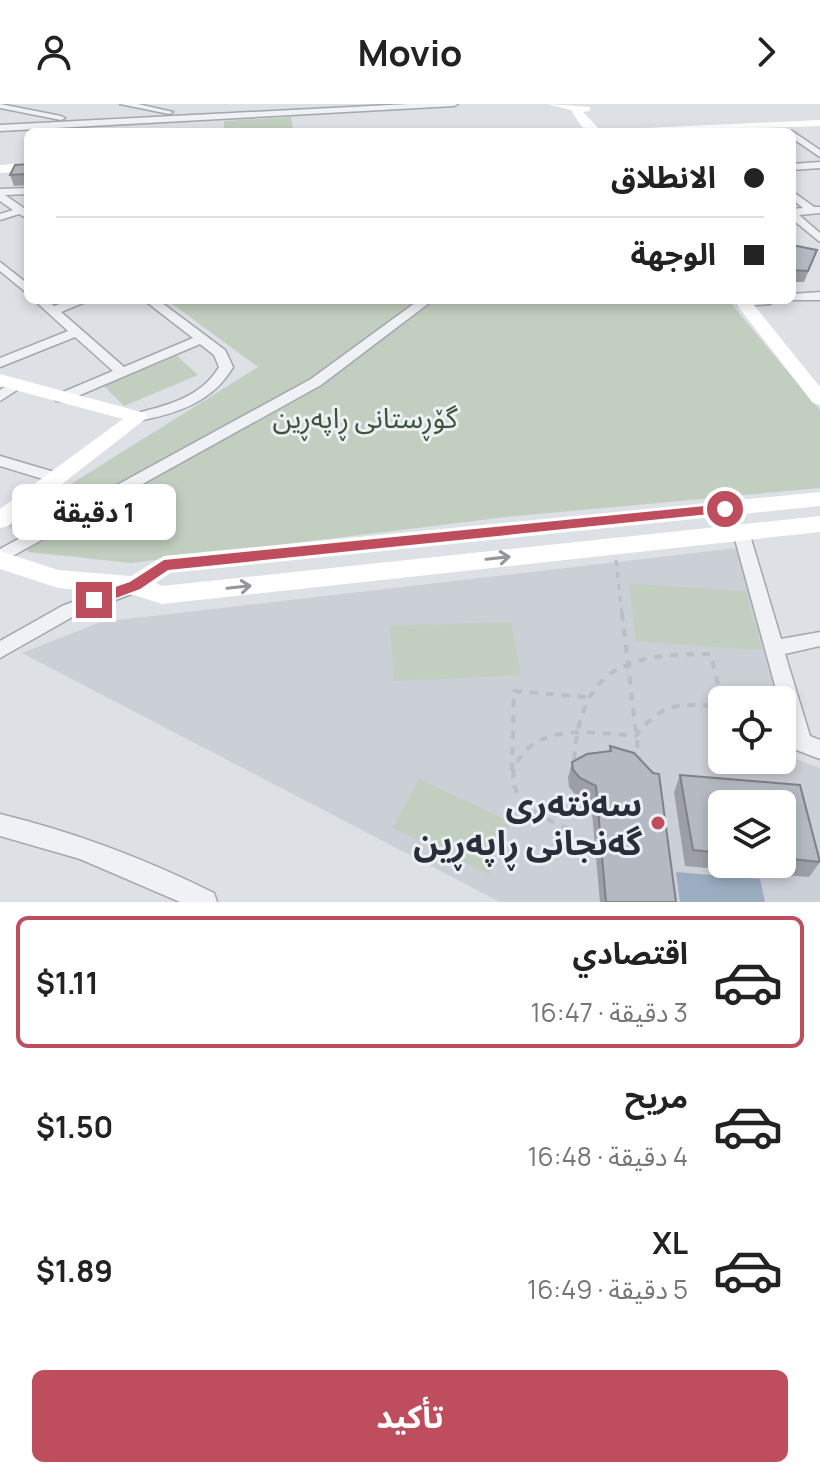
<!DOCTYPE html>
<html lang="ar">
<meta charset="utf-8">
<style>
:root{--surface:#fff;--page:#f6f6f6;--text:#222;--muted:#767676;--line:#e0e0e0;--accent:#be4e5e}
body{margin:0;font-family:Manrope,"Noto Sans Arabic",sans-serif;background:var(--page);color:var(--text);direction:rtl;height:100vh;display:flex;flex-direction:column;font-size:30px;white-space:nowrap}
*{box-sizing:border-box;margin:0}
p{font-size:26px;color:var(--muted)}
.icon{flex:none;width:44px;height:44px;fill:none;stroke:currentColor;stroke-width:2;stroke-linecap:round;stroke-linejoin:round}
.map{position:relative;height:798px;overflow:hidden;direction:ltr}
.panel{display:flex;flex-direction:column;background:var(--surface);flex:1}
.panel>*{flex:none}
.guide{position:absolute;left:24px;top:24px;width:772px;height:176px;border-radius:12px;box-shadow:0 4px 12px #0003;direction:rtl;display:grid;align-content:center;height:176px;padding:0 32px;background:var(--surface)}
.tools{position:absolute;left:708px;top:582px;display:grid;gap:16px}
.tools a{display:grid;place-items:center;width:88px;height:88px;border-radius:12px;background:var(--surface);box-shadow:0 4px 12px #0003;font-size:40px}
.end{position:absolute;width:36px;height:36px;margin:-18px;border:10px solid #be4e5e;background:#fff;box-shadow:0 0 0 4px #fff}
.from{border-radius:50%}
.bubble{position:absolute;height:56px;border-radius:12px;background:var(--surface);box-shadow:0 4px 12px #0003;font-size:26px;font-weight:700;line-height:56px;text-align:center;direction:rtl}
.guide b{display:flex;align-items:center;gap:28px;height:76px;font-size:30px}
.guide b+b{border-top:2px solid var(--line)}
.guide i{width:20px;height:20px;background:var(--text)}
ul{padding:14px 0 0;list-style:none}
li{display:flex;align-items:center;gap:24px;height:132px;margin:0 16px 12px;padding:0 16px;border:4px solid transparent;border-radius:12px}
li div{flex:1}
li b{display:block;font-size:30px}
li em{font-style:normal;font-weight:700}
li.selected{border-color:var(--accent)}
li>.icon{width:72px;height:72px;stroke-width:1.5}
.primary-button{display:flex;gap:16px;margin-top:auto;padding:16px 32px}
.primary-button a{flex:1;height:92px;border-radius:12px;background:var(--accent);color:#fff;font-size:32px;font-weight:700;line-height:92px;text-align:center}
header{display:flex;justify-content:space-between;align-items:center;height:104px;padding:0 32px;background:var(--surface);font-size:36px;font-weight:700}
.map>svg:first-child{display:block}
.built{fill:#cbcfd6;fill-rule:evenodd}
.green{fill:#c2cebf}
.water{fill:#9badc1}
.lines{fill:none;stroke-linecap:round;stroke-linejoin:round}
.street-casing{stroke:#a3a7ae;stroke-width:3}
.path-far1{stroke:#bbbec4;stroke-width:3;stroke-dasharray:6 6;stroke-linecap:butt}
.path{stroke:#bbbec4;stroke-width:4;stroke-dasharray:8 8;stroke-linecap:butt}
.street{fill:#eff1f4;fill-rule:evenodd}
.secondary{fill:#fff;fill-rule:evenodd}
.wall{fill:#9c9fa6;fill-rule:evenodd}
.building{fill:#b5b9c1;stroke:#7f8287;stroke-width:2}
.oneway{stroke:#94969c}
.route{fill:#be4e5e}
.poi-dot{fill:#be4e5e;stroke:#eceff3;stroke-width:3}
.labels{text-anchor:middle;dominant-baseline:central;stroke-width:6;stroke-linejoin:round;paint-order:stroke}
.park-label{font-size:28px;fill:#3c5437;stroke:#eceff3}
.near-poi-label{font-size:34px;font-weight:bold;fill:#282e3a;stroke:#eceff3;text-anchor:end}
</style>
<header><svg class="icon" aria-label="forward" viewBox="0 0 24 24"><path d="M9 5l7 7-7 7"/></svg>Movio<svg class="icon" aria-label="person" viewBox="0 0 24 24"><circle cx="12" cy="8" r="4"/><path d="M4 21q1-7 8-7t8 7"/></svg></header>
<div class="map">
<svg width="820" height="798" viewBox="0 0 820 798">
<rect width="100%" height="100%" fill="#dde0e5"/>
<path class="built" d="M737,444L779,596H722V656H782V605L796,655L820,664V798H500L22,549L101,518ZM722,700H782V760H722Z"/>
<path class="green" d="M291,13L293,26L224,28V17Z
M167,196H728L820,306V384L506,413L131,459L29,448L7,420L258,263Z
M177,252L198,271L124,302L104,282Z
M629,480L746,487L762,546L636,537Z
M511,518L521,571L394,577L390,522Z
M419,675L510,718L489,770L393,724Z"/>
<path class="water" d="M676,768L760,775L765,798H680Z"/>
<g class="lines">
<defs>
<path id="street" d="M0,0L61,12L65,14L61,16L0,4Z
M120,0H138L173,8L169,10Z
M409,0H458L454,2L0,27V21Z
M792,27L820,46V53L792,34V28H790Z
M820,58V64L792,66V60Z
M28,84V90L5,91L28,107V115L19,110L0,116V110L13,106L0,97V85Z
M792,87L814,103H820V109L799,111L820,129V138L792,115V105L803,104L792,95Z
M0,158L28,180V190L0,167Z
M820,188V196H787H792V190Z
M34,196H47L54,202L72,196H90L61,208L124,263L193,234L144,196H158L225,246L233,263C213,298 176,310 138,317L131,313L133,310C165,302 201,294 219,263L214,251L200,240L66,297H56L54,294L56,291L113,267L75,233L0,263V254L68,227Z
M419,196H433L321,281L0,459V445L311,275Z
M737,196H776L770,200L742,202L738,201Z
M15,277L20,278V284L0,297V286Z
M0,352L61,370L64,374L56,379L0,362Z
M741,422L749,428L781,535L820,528V542L785,550L810,632L820,636V655L794,645C787,630 782,612 782,596H779L733,428Z
M133,475L139,477L142,482L139,487L74,512L0,554V537L62,502Z
M0,710C75,728 145,755 214,789L217,798H180L80,755L0,732Z"/>
</defs>
<use href="#street" class="street-casing"/>
<path class="path-far1" d="M616,456L622,511"/>
<path class="path" d="M622,509L639,655
M574,656C581,562 626,550 711,550L722,598
M512,667L514,587L586,593
M569,725C542,715 497,690 519,655C525,646 533,639 543,635C572,623 605,630 636,632C663,597 681,599 722,603"/>
<use href="#street" class="street"/>
<path class="secondary" d="M547,0L590,3V7L583,8L600,26L589,28L581,22L571,6Z
M820,16V22L638,28L644,24Z
M28,59V67L0,69V61Z
M733,196H750L820,283V301L813,299Z
M0,270L145,309L148,313L8,422L0,424V405L123,315L0,282Z
M820,388V402L170,469L156,479L162,482L820,412V428L162,500L134,491L58,484L0,465V447L58,466L131,472L164,452Z"/>
</g>
<path class="wall" d="M28,60V81L14,82L10,71Z
M792,141L813,157L804,178H792Z
M610,642L676,798H600L591,698L576,691L569,683L568,674L572,658L609,647Z
M680,671L800,681L820,758L809,773L685,762L674,688ZM722,700H782V760H722Z"/>
<path class="building" d="M28,60V74L25,70L10,71L15,61Z
M792,141L817,146L808,167L792,166Z
M610,642L634,649L653,669L659,670L676,798H606L596,682L580,674L573,666L572,658L587,650L611,647Z
M680,671L800,681L820,758L782,754V700H722V749L693,746Z"/>
<defs><path id="oneway-shaft" d="M-6 0H5M1.5-3L5.5 0L1.5 3" fill="none" stroke-width="1.6" stroke-linecap="round" stroke-linejoin="round" transform="scale(2)"/></defs>
<g class="oneway">
<use href="#oneway-shaft" transform="translate(498 454) rotate(-6)"/>
<use href="#oneway-shaft" transform="translate(239 483) rotate(-6)"/>
</g>
<path class="route" d="M725,400L731,405L729,408L168,466L140,485L94,502L87,496L89,492L130,478L164,456Z"/>
<circle class="poi-dot" cx="658" cy="719" r="8"/>
<g class="labels">
<g class="park-label">
<text x="365" y="313">گۆڕستانی ڕاپەڕین</text>
</g>
<g class="near-poi-label">
<text x="642" y="699">سەنتەری<tspan x="642" dy="39">گەنجانی ڕاپەڕین</tspan></text>
</g>
</g>
</svg>
<div class="tools">
<a><svg class="icon" aria-label="locate" viewBox="0 0 24 24"><circle cx="12" cy="12" r="6"/><path d="M12 2v4M12 18v4M2 12h4M18 12h4"/></svg></a>
<a><svg class="icon" aria-label="layers" viewBox="0 0 24 24"><path d="M12 4l9 5-9 5-9-5zM3 14l9 5 9-5"/></svg></a>
</div>
<i class="end from" style="left:725px;top:405px"></i>
<i class="end" style="left:94px;top:496px"></i>
<div class="bubble" style="left:12px;top:380px;width:164px">1 دقيقة</div>
<div class="guide">
<b><i class="from"></i>الانطلاق</b>
<b><i></i>الوجهة</b>
</div>
</div>
<section class="panel">
<ul>
<li class="selected"><svg class="icon" aria-label="car" viewBox="0 0 24 24"><path d="M5 17H2v-5l4-1 3-4h7l3 4 3 1v5h-3M9 17h6M6 11h13"/><circle cx="7" cy="17" r="2"/><circle cx="17" cy="17" r="2"/></svg><div><b>اقتصادي</b><p>3 دقيقة · 16:47</p></div><em>$1.11</em></li>
<li><svg class="icon" aria-label="car" viewBox="0 0 24 24"><path d="M5 17H2v-5l4-1 3-4h7l3 4 3 1v5h-3M9 17h6M6 11h13"/><circle cx="7" cy="17" r="2"/><circle cx="17" cy="17" r="2"/></svg><div><b>مريح</b><p>4 دقيقة · 16:48</p></div><em>$1.50</em></li>
<li><svg class="icon" aria-label="car" viewBox="0 0 24 24"><path d="M5 17H2v-5l4-1 3-4h7l3 4 3 1v5h-3M9 17h6M6 11h13"/><circle cx="7" cy="17" r="2"/><circle cx="17" cy="17" r="2"/></svg><div><b>XL</b><p>5 دقيقة · 16:49</p></div><em>$1.89</em></li>
</ul>
<div class="primary-button"><a>تأكيد</a></div>
</section>
